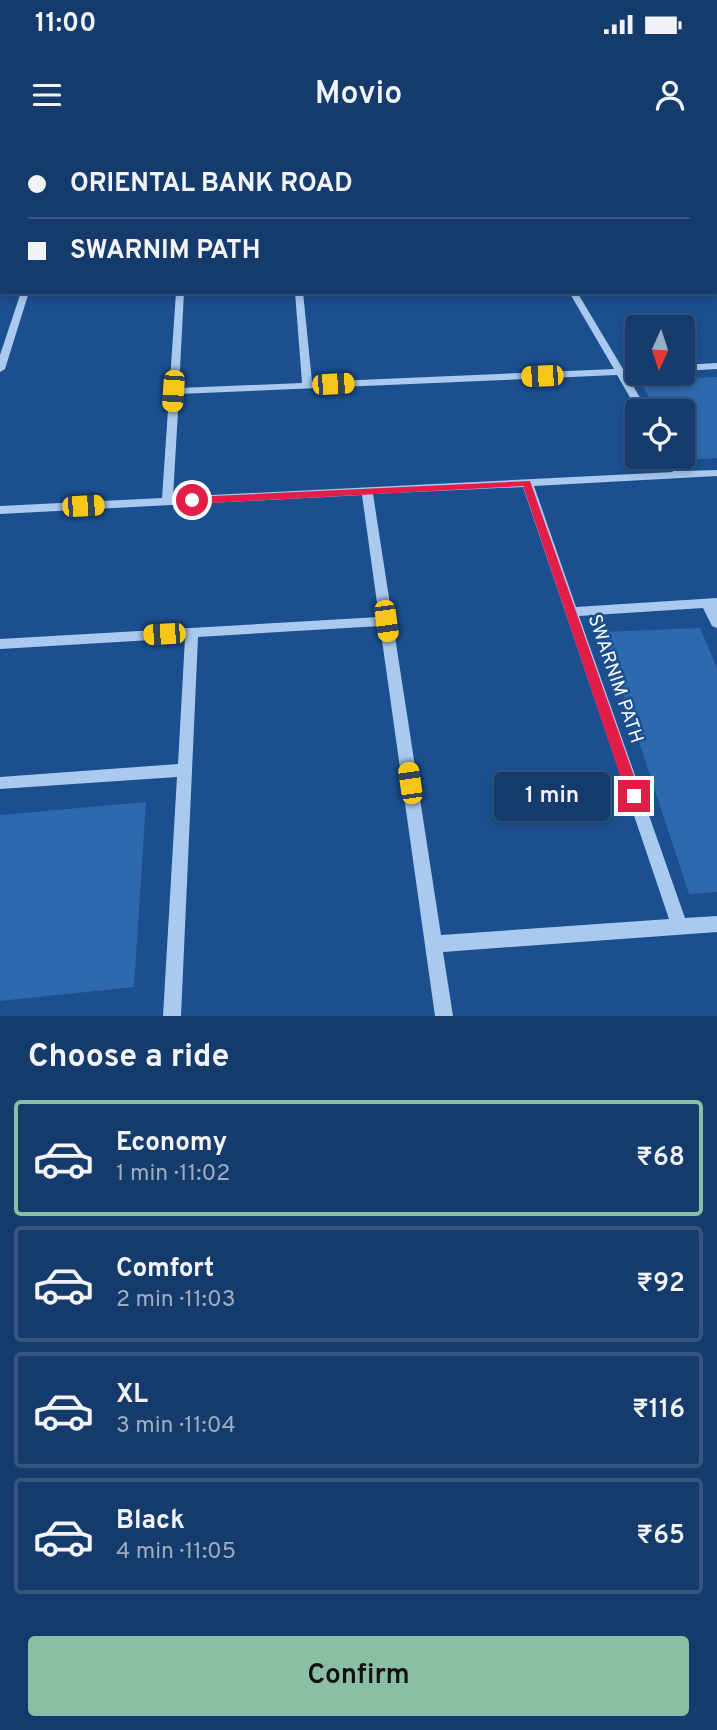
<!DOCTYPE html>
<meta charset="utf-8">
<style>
:root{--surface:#143b6b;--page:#1d4271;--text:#f1f3f6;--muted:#9dadc1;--line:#33557e;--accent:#8abfa5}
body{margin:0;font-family:Overpass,sans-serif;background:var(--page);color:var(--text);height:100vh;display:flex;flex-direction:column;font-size:26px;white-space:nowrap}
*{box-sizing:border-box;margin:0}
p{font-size:23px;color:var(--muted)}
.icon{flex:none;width:38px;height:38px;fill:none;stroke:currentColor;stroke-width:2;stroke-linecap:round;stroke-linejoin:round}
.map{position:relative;height:876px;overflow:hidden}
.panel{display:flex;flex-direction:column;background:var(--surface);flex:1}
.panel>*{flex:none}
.banner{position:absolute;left:0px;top:0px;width:718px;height:154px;box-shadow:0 4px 10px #0003,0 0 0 2px var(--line);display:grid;align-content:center;height:154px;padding:0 28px;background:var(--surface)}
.needle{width:46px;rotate:183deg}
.tools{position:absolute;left:625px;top:175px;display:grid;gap:14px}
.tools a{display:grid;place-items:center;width:70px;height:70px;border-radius:7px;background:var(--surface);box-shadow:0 4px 10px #0003,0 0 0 2px var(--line);font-size:35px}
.end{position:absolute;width:32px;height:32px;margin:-16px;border:9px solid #e11d48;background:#fff;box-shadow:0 0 0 4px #fff}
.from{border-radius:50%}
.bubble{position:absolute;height:49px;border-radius:7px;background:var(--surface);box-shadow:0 4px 10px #0003,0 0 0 2px var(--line);font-size:23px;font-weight:600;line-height:49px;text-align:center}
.car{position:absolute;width:21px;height:42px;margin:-21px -10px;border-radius:9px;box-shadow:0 0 5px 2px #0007;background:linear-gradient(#f5c518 24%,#345 0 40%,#f5c518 0 76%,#345 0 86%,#f5c518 0)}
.banner b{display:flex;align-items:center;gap:24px;height:66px;font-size:26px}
.banner b+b{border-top:2px solid var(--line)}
.banner i{width:18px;height:18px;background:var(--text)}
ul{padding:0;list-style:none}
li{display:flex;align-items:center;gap:21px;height:116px;margin:0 14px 10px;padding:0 14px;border:4px solid var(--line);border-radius:7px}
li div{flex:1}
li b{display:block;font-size:26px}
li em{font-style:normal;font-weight:600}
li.active{border-color:var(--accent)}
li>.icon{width:63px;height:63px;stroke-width:1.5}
h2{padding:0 28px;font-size:32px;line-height:84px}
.primary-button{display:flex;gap:14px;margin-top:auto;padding:14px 28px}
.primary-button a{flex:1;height:80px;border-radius:7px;background:var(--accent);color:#111;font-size:28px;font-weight:600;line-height:80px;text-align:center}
.status{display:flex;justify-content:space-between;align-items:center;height:49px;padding:0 35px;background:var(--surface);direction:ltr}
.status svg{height:19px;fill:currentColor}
header{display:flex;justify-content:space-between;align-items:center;height:91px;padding:0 28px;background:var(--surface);font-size:32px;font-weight:600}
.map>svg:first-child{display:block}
.green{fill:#2e69ad}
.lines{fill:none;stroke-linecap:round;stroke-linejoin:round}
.river{fill:#3c6290;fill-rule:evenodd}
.minor{fill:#a9c9ee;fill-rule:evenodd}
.route{fill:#e11d48}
.labels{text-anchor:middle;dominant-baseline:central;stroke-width:5;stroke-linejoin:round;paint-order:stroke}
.street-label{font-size:19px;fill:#fff;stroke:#1b4f8f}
</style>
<div class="status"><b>11:00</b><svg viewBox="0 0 49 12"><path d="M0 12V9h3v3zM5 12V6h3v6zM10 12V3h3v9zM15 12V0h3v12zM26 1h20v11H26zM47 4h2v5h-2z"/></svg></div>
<header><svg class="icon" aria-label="menu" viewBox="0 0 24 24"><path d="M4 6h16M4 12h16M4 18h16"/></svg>Movio<svg class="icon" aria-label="person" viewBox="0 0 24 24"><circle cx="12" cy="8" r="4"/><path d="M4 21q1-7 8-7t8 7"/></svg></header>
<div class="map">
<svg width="717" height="876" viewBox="0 0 717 876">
<rect width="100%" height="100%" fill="#1b4f8f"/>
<path class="green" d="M717,237V318L685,320L683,315L682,271H657L640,241Z
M700,488L717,528V752L689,754L603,492Z
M146,662L134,847L0,861V675Z"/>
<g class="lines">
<path class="river" d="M120,0H146L120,2Z
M158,0H188L157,2Z
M0,46H2V62H0Z"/>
<path class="minor" d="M37,0H43L36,2Z
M182,0H188L181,2Z
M543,0H550L552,2H544Z
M632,0H639L641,2H633Z
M0,13H2V17H0Z
M716,14H717V18H716Z
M716,46H717V51H716Z
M716,84H717V88H716Z
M21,152H29L5,229L0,232V215Z
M176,152H184L179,248L302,243L295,152H303L312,242L614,229L569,152H577L623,229L637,228V233H641L626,234L648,271H638L617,235L179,254L173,357L673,332L665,317H675L683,331L717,330V336L534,346L576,467L717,458V488L712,486L703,468L579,476L685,778L717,776V792L443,812L453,876H435L380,486L198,497L181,876H163L177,637L0,649V637L178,624L185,498L0,509V499L379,477L362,355L0,374V366L162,358ZM523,347L669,779L441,795L373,354Z
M717,223V229L682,231V225Z"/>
</g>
<path class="route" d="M530,341L641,656L634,662L627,656L523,346L192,364L186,360L192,357Z"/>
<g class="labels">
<g class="street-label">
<text transform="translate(615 539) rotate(71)">SWARNIM PATH</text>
</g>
</g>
</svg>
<div class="tools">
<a><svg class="needle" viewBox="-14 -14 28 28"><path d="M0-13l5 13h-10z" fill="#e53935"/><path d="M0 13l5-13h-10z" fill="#9dadc1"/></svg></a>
<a><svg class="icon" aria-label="locate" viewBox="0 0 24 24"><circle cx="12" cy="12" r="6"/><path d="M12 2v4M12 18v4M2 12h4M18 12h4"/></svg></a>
</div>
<i class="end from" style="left:192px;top:360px"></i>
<i class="end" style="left:634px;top:656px"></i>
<div class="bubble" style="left:494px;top:632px;width:116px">1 min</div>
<i class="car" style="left:542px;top:236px;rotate:268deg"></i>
<i class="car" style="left:333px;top:244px;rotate:87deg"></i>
<i class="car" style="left:173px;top:251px;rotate:184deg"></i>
<i class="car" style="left:83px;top:366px;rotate:87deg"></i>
<i class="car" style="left:386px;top:481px;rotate:172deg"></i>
<i class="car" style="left:164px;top:494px;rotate:267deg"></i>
<i class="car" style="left:410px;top:643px;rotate:352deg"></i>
<div class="banner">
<b><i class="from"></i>ORIENTAL BANK ROAD</b>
<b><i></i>SWARNIM PATH</b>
</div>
</div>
<section class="panel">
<h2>Choose a ride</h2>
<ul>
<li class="active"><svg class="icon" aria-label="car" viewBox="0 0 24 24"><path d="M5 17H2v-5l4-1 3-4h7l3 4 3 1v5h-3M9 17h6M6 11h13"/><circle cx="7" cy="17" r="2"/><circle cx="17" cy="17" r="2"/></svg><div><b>Economy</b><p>1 min · 11:02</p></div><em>₹68</em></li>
<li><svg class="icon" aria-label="car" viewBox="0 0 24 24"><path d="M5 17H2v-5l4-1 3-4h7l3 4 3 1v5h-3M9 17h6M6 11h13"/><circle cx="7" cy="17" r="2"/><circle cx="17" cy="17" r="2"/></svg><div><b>Comfort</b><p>2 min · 11:03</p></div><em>₹92</em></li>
<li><svg class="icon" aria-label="car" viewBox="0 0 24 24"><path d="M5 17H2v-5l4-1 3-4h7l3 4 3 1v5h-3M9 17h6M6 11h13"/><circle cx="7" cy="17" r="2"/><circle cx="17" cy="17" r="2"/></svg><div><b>XL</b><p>3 min · 11:04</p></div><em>₹116</em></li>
<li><svg class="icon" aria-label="car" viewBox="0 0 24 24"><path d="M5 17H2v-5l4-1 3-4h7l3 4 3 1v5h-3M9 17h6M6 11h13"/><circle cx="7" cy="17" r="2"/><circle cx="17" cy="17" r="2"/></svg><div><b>Black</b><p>4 min · 11:05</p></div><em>₹65</em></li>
</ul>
<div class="primary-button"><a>Confirm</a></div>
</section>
